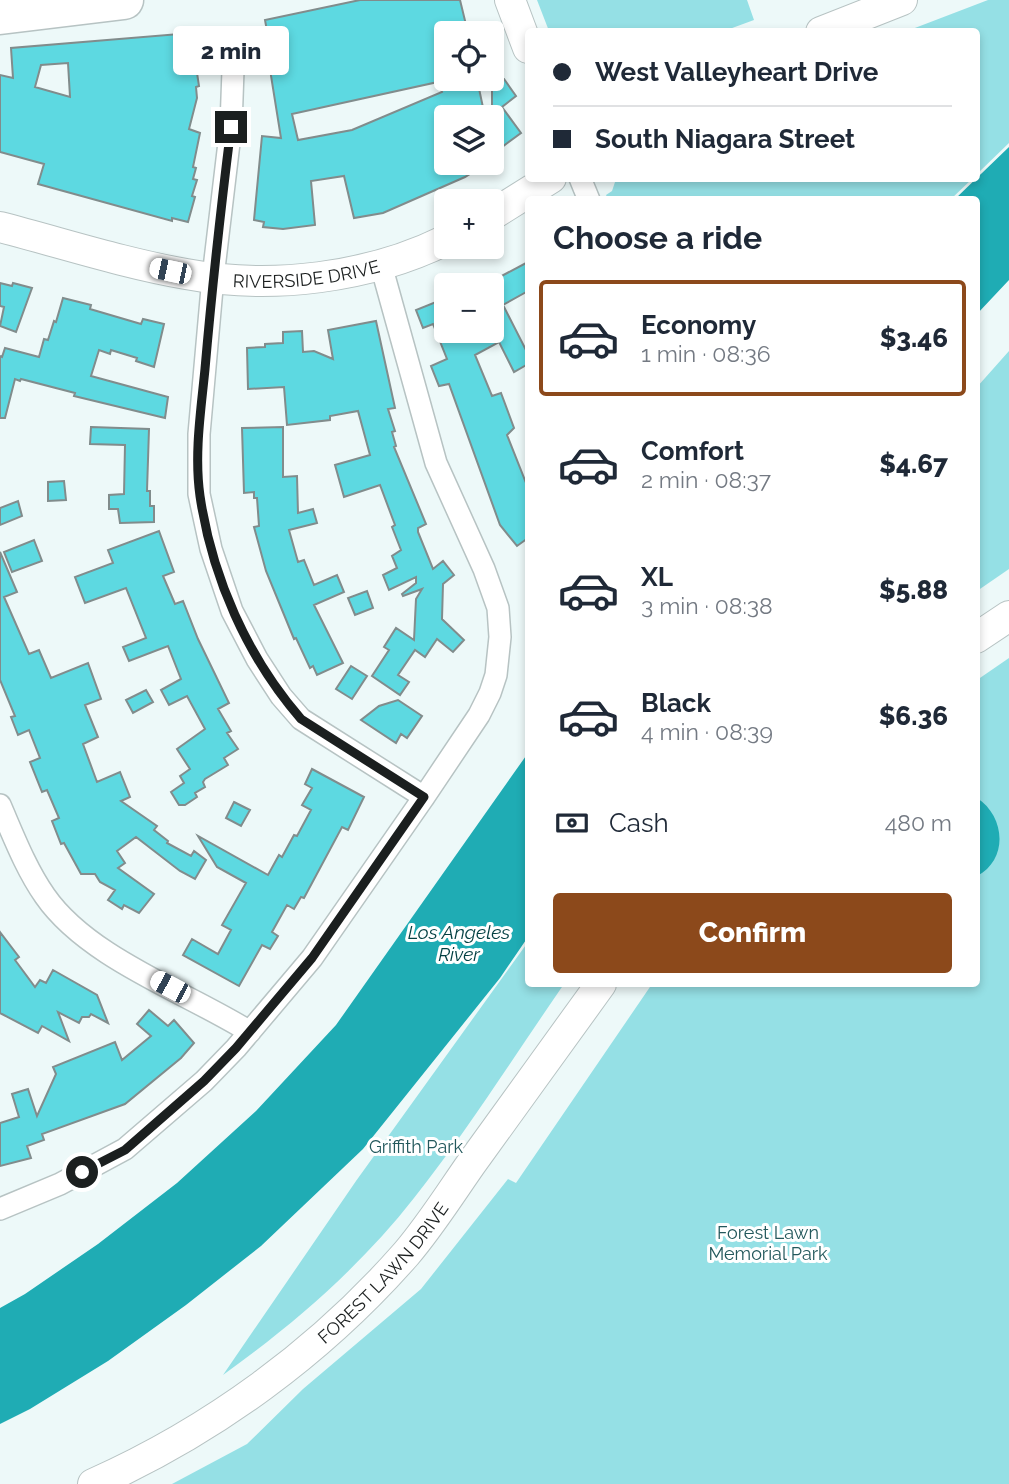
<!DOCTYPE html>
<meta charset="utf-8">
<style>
:root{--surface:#fff;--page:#f2f2f3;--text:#1f2937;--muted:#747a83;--line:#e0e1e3;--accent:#8c491b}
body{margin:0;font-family:Raleway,sans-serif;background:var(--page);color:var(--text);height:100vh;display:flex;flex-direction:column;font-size:26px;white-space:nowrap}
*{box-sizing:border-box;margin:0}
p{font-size:23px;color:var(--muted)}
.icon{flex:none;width:38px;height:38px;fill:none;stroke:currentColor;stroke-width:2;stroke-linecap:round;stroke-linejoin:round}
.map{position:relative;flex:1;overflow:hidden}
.sheet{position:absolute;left:525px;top:196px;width:455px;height:791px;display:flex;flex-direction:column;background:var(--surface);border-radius:7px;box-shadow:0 4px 10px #0003}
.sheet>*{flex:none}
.hud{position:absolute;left:525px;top:28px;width:455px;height:154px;border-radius:7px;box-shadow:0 4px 10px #0003;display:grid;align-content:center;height:154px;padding:0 28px;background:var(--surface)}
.tools{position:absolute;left:434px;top:21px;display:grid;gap:14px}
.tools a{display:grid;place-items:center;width:70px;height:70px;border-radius:7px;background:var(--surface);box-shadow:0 4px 10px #0003;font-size:35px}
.end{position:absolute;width:32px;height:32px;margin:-16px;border:9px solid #1b1f1f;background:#fff;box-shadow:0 0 0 4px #fff}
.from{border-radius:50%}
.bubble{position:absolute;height:49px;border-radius:7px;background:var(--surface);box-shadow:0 4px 10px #0003;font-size:23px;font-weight:800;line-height:49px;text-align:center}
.car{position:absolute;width:21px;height:42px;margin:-21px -10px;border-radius:9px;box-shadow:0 0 5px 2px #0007;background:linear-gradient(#fff 24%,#345 0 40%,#fff 0 76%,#345 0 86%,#fff 0)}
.hud b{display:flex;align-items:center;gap:24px;height:66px;font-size:26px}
.hud b+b{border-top:2px solid var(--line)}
.hud i{width:18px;height:18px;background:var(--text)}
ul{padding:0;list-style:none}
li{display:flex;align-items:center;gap:21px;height:116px;margin:0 14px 10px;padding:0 14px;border:4px solid transparent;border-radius:7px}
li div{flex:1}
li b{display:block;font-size:26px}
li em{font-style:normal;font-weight:800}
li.on{border-color:var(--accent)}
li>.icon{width:63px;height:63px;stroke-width:1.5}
h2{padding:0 28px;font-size:32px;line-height:84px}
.pay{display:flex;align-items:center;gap:18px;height:77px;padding:0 28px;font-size:26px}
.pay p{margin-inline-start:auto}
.action{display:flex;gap:14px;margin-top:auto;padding:14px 28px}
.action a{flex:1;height:80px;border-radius:7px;background:var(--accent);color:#fff;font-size:28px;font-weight:800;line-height:80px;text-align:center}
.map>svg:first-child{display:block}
.green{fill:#95e0e5}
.water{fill:#1facb4}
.building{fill:#5dd9e1;stroke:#818c8c;stroke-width:2;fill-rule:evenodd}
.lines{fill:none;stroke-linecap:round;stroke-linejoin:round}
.street-casing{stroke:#b7c3c3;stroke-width:24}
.secondary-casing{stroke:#b7c3c3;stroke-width:32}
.highway-casing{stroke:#b7c3c3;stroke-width:41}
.street{stroke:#fff;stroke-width:21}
.secondary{stroke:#fff;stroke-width:30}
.highway{stroke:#fff;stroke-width:38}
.route{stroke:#1b1f1f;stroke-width:9}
.labels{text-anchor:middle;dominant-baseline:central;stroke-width:6;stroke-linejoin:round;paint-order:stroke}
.street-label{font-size:18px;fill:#1b1f1f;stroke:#fff}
.park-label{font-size:18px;fill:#23585c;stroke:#fff}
.water-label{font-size:19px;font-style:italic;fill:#023f42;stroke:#fff}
</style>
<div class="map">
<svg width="1009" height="1484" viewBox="0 0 1009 1484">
<rect width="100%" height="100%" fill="#edf9f9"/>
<path class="green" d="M537,0H747L754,20L724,31H549Z
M988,0H1009V143L977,174L976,32L907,31Z
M616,179V178L972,179L951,199H608L606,195L612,191Z
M1009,351V569L977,591V387Z
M1009,658V1484H172L247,1444L303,1389L421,1289L508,1179L516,1183L652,984H976L977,680Z
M528,942V984H564C515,1055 468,1130 414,1198C360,1267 294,1324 223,1375L356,1181Z"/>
<path class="water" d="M1009,147V280L977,314L976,200L955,199Z
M528,753V937L500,978L363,1149L261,1246L186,1305L108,1361L30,1409L0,1424V1308L25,1294L98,1244L177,1183L256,1111L336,1025Z
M977,798C1005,816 1009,859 977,876Z"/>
<path class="building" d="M360,0H460L468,33H446V79H477L485,117H446V163H487L465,177L383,213L354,218L344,176L311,181L315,225L283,229L263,227L264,222L254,220L262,136L281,138L264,32L267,31L265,20ZM438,82L442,92L352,130L298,140L292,114Z
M191,33L199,86L196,87L197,98L189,129L200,133L193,167L196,168L193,179L197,180L192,196L195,197L188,222L172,218V221L38,184L44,164L0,152V75L13,78L11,48ZM68,63L70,97L35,87L41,65Z
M492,79H504L516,96L502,107L521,133L502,147L492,132Z
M528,262V291L503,305L528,354V364L514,372L499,342L475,355L492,396L501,393L514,428L507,435L528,488V538L517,546L500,525L449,384L439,386L431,366L447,359L433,324L423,328L416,310L446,298V331H492V281Z
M0,283L12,286L13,283L32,288L16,332L0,326L4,307L0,306Z
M63,298L91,305L90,309L141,324L143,319L164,324L154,367L136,361L137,358L111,350L110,354L99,350L91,376L168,397L165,418L74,396L75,393L21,379L20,381L15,379L5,418H0V356L2,357L5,348L39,357L44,339L48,340L54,321L56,322Z
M376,321L395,408L388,409L395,431L392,432L396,446L394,447L426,524L418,528V532L433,569L443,561L454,575L443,584L442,619L464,640L453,652L437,639L425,657L415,650L398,675L409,682L400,695L372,676L389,650L384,647L396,628L414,640L416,599L422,589L403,596L402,594L416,583V577L389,590L383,575L397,568L392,556L401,550L392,527L395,525L380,485L344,497L335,465L370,455L358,411L330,416V420L287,425L284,387L248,389L247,348L265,347V344L283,343V332L302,331L303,352L314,351L333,359L328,330Z
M91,427L149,429L147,491H150V506H154V522L120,523L118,509H109V495L124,494L125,445L90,444Z
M283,427V477L297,476L298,513L313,509L317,523L289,530L298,562L304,560L314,585L337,575L344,592L314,605L343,663L317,675L313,666L310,668L296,638L294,639L266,571L254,527L259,526L257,498H254V492L244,493L242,428Z
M64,481L66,500L48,501V482Z
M18,501L22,516L0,525V508Z
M159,531L174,572L163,576L175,604L183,601L198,639L229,703L218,709L231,731L227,733L238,749L224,758L228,765L205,779L203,782L205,787L195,793L197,797L185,805H179L171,792L184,783L180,776L190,769L177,749L205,729L187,696L169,705L161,690L181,679L168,646L129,661L123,647L146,638L126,588L85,603L75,577L113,563L108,550Z
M34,540L42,561L12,572L4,552Z
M0,552L17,592L4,597L29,654L39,650L51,678L88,663L101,699L85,705L98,737L83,744L97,782L120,772L130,797L121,801L157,826L154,830L168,841L167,843L191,856L194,851L206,860L195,879L180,871L136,837L117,851L125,863L118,868L154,894L139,913L124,905L122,909L108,900L115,890L100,882L95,874H81L64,843L61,844L52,821L59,818L47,790L42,792L30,762L40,758L29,730L18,735L11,717L15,716L0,680Z
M367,591L373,608L355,615L348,598Z
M351,666L367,676L352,699L336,689Z
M146,690L153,702L133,713L126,700Z
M398,700L422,716L407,738L401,734L396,743L361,720L379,706Z
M312,769L364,797L348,830L342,827L304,898L301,897L294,909L287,905L272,932L278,936L270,949L262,945L239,986L183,955L192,939L218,954L231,930L222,925L246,883L217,867L198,836L268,875L279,855L282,857L294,835L297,836L311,810L302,805L312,788L305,784Z
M234,802L250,810L241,826L226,818Z
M0,932L19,957L15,960L35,987L40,980L46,983L53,970L97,995L108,1023L91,1014L89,1017H82L79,1023L58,1012L69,1041L42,1026L38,1033L0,1013Z
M149,1010L168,1026L174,1020L194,1043L181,1058L125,1104L42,1134L44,1140L27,1146L31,1158L0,1166V1123L19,1117L12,1094L28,1089L37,1116L56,1074L53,1067L115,1042L122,1060L151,1036L137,1024Z"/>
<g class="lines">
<defs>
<path id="street" d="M234,42L231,126L213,277L199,434V494L211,549L232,611L257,659L281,696L301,719L424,797
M580,178L589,200
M0,805C13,835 26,869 45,896C88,958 186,992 250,1032
M0,1209L60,1184L125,1149L204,1081L236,1048L312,958L424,797L479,715L490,693L496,675L500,637L498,608L484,569L436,463L381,265"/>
<g id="secondary">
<path d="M510,0L528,48"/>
<path d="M821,32L902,0"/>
<path d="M492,215L551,178"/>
<path id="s1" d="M0,227C62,243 123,263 186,274C271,290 369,278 446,240"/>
<path d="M976,638L1009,616"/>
<path id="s2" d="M93,1484C212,1431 320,1352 406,1254C430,1226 450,1194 471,1164C514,1104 558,1044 601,984"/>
</g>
<path id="highway" d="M0,15L124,0"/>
</defs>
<use href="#street" class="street-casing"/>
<use href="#secondary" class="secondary-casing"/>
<use href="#highway" class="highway-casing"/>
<use href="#street" class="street"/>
<use href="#secondary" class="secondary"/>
<use href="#highway" class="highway"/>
</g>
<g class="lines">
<path class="route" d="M82,1172L125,1150L204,1081L236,1048L312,958L424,797L301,719C247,657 212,577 200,496C194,454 201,410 205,369C212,288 221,207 231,127"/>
</g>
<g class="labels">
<g class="street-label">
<text stroke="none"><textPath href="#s1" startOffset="313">RIVERSIDE DRIVE</textPath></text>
<text stroke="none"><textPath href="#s2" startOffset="362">FOREST LAWN DRIVE</textPath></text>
</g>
<g class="park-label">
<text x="416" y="1146">Griffith Park</text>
<text x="768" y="1232">Forest Lawn<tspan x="768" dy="21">Memorial Park</tspan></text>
</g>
<g class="water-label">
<text x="459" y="932">Los Angeles<tspan x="459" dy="22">River</tspan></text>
</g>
</g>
</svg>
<div class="tools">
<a><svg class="icon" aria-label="locate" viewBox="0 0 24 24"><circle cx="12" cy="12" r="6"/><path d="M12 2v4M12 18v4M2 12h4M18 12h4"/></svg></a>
<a><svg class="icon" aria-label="layers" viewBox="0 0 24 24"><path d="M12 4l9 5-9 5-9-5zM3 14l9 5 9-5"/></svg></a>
<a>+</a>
<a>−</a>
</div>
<i class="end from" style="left:82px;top:1172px"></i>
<i class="end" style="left:231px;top:127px"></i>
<div class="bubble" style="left:173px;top:26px;width:116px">2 min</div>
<i class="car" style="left:170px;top:271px;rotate:282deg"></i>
<i class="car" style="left:170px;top:987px;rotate:298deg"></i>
<div class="hud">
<b><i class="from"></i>West Valleyheart Drive</b>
<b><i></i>South Niagara Street</b>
</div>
<section class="sheet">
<h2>Choose a ride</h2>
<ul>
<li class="on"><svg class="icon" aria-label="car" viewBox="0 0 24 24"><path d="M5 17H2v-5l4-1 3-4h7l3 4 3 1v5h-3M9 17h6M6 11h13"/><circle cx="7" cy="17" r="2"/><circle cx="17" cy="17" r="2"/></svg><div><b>Economy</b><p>1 min · 08:36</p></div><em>$3.46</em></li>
<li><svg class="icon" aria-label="car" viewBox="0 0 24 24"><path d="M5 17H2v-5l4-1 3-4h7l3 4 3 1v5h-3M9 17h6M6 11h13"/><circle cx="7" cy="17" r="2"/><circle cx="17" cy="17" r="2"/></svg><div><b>Comfort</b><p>2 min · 08:37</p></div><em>$4.67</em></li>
<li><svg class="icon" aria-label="car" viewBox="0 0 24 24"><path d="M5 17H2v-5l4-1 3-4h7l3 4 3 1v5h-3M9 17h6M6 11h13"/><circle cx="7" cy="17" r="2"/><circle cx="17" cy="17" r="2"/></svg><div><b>XL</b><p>3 min · 08:38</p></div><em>$5.88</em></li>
<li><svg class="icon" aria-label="car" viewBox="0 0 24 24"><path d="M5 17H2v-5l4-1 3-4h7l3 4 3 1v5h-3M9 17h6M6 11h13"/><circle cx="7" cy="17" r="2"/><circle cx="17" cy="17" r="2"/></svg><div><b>Black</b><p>4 min · 08:39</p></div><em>$6.36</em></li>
</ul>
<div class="pay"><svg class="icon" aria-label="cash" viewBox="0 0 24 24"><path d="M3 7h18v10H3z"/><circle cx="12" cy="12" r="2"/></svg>Cash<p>480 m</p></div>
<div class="action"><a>Confirm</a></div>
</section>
</div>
